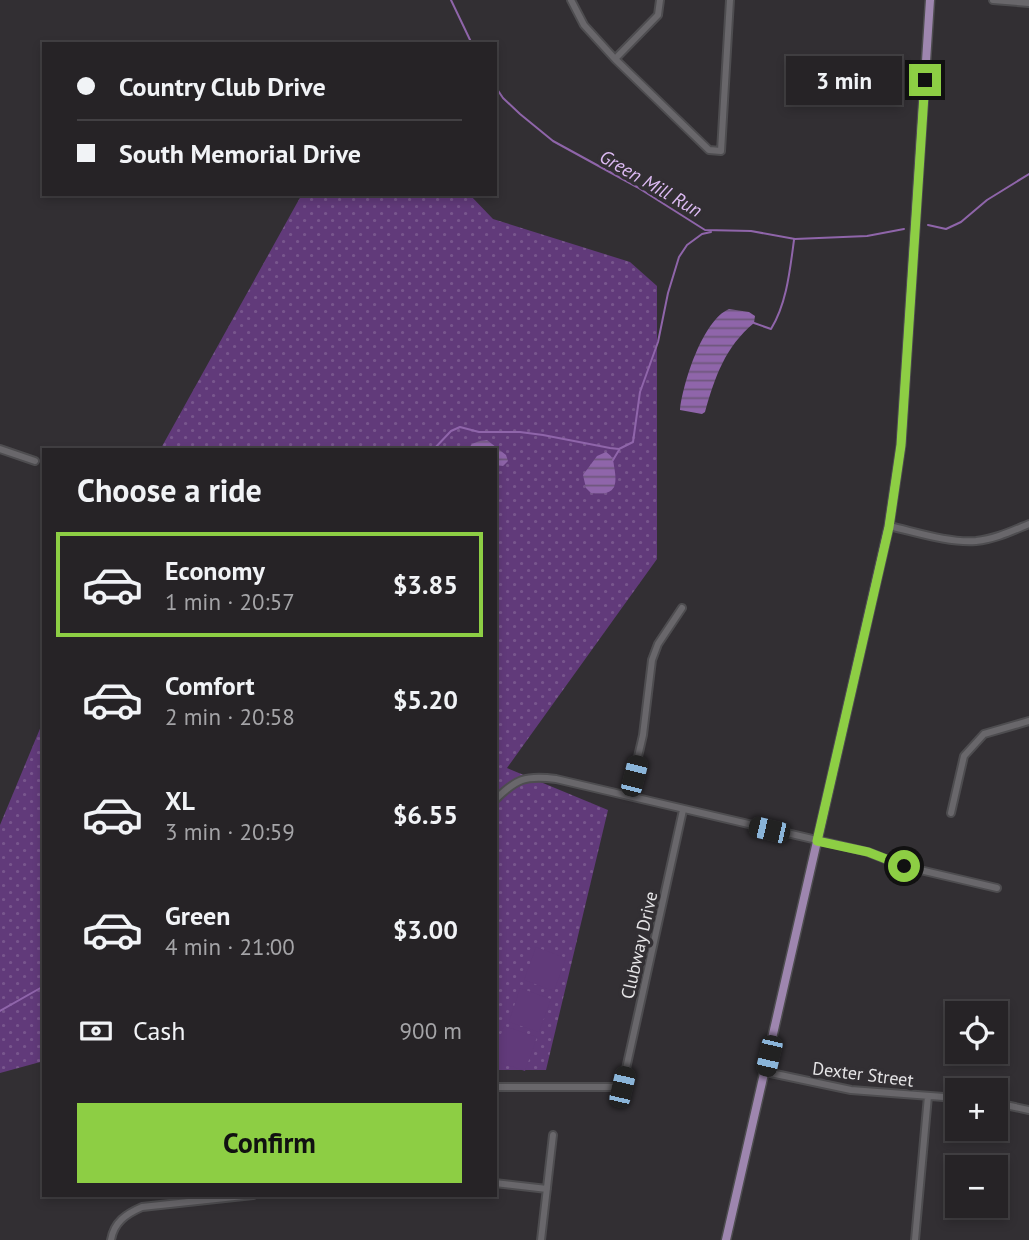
<!DOCTYPE html>
<meta charset="utf-8">
<style>
:root{--surface:#262326;--page:#2e2b2e;--text:#f1f3f6;--muted:#a4a4a7;--line:#424043;--accent:#8dce44}
body{margin:0;font-family:"PT Sans",sans-serif;background:var(--page);color:var(--text);height:100vh;display:flex;flex-direction:column;font-size:26px;white-space:nowrap}
*{box-sizing:border-box;margin:0}
p{font-size:23px;color:var(--muted)}
.icon{flex:none;width:38px;height:38px;fill:none;stroke:currentColor;stroke-width:2;stroke-linecap:round;stroke-linejoin:round}
.map{position:relative;flex:1;overflow:hidden}
.drawer{position:absolute;left:42px;top:448px;width:455px;height:749px;display:flex;flex-direction:column;background:var(--surface);border-radius:0px;box-shadow:0 4px 10px #0003,0 0 0 2px var(--line)}
.drawer>*{flex:none}
.guide{position:absolute;left:42px;top:42px;width:455px;height:154px;border-radius:0px;box-shadow:0 4px 10px #0003,0 0 0 2px var(--line);display:grid;align-content:center;height:154px;padding:0 35px;background:var(--surface)}
.controls{position:absolute;left:945px;top:1001px;display:grid;gap:14px}
.controls a{display:grid;place-items:center;width:63px;height:63px;border-radius:0px;background:var(--surface);box-shadow:0 4px 10px #0003,0 0 0 2px var(--line);font-size:35px}
.end{position:absolute;width:32px;height:32px;margin:-16px;border:9px solid #8dce44;background:#111;box-shadow:0 0 0 4px #111}
.from{border-radius:50%}
.bubble{position:absolute;height:49px;border-radius:0px;background:var(--surface);box-shadow:0 4px 10px #0003,0 0 0 2px var(--line);font-size:23px;font-weight:700;line-height:49px;text-align:center}
.car{position:absolute;width:21px;height:42px;margin:-21px -10px;border-radius:9px;box-shadow:0 0 5px 2px #0007;background:linear-gradient(#222 24%,#8ab4d8 0 40%,#222 0 76%,#8ab4d8 0 86%,#222 0)}
.guide b{display:flex;align-items:center;gap:24px;height:66px;font-size:26px}
.guide b+b{border-top:2px solid var(--line)}
.guide i{width:18px;height:18px;background:var(--text)}
ul{padding:0;list-style:none}
li{display:flex;align-items:center;gap:21px;height:105px;margin:0 14px 10px;padding:0 21px;border:4px solid transparent;border-radius:0px}
li div{flex:1}
li b{display:block;font-size:26px}
li em{font-style:normal;font-weight:700}
li.on{border-color:var(--accent)}
li>.icon{width:63px;height:63px;stroke-width:1.5}
h2{padding:0 35px;font-size:32px;line-height:84px}
.pay{display:flex;align-items:center;gap:18px;height:77px;padding:0 35px;font-size:26px}
.pay p{margin-inline-start:auto}
.primary-button{display:flex;gap:14px;margin-top:auto;padding:14px 35px}
.primary-button a{flex:1;height:80px;border-radius:0px;background:var(--accent);color:#111;font-size:28px;font-weight:700;line-height:80px;text-align:center}
.map>svg:first-child{display:block}
.grass{fill:url(#grass-dots)}
.pitch{fill:#613a7a}
.water{fill:url(#water-rules)}
.lines{fill:none;stroke-linecap:round;stroke-linejoin:round}
.stream{stroke:#8f65aa;stroke-width:2}
.minor-casing{stroke:#4e4d50;stroke-width:10}
.major-casing{stroke:#4e4d50;stroke-width:11}
.minor{stroke:#69676b;stroke-width:6}
.major{stroke:#9e86af;stroke-width:8}
.route{stroke:#8dce44;stroke-width:9}
.labels{text-anchor:middle;dominant-baseline:central;stroke-width:7;stroke-linejoin:round;paint-order:stroke}
.street-label{font-size:18px;fill:#e6e5e7;stroke:#322f33}
.water-label{font-size:19px;font-style:italic;fill:#ddbbf4;stroke:#322f33}
</style>
<div class="map">
<svg width="1029" height="1240" viewBox="0 0 1029 1240">
<defs>
<pattern id="grass-dots" width="8" height="8" patternUnits="userSpaceOnUse" patternTransform="scale(1.75)"><rect width="8" height="8" fill="#613a7a"/><path d="M2 2h.1M6 6h.1" fill="none" stroke="#78568d" stroke-width="1.8" stroke-linecap="round"/></pattern>
<pattern id="water-rules" width="6" height="5" patternUnits="userSpaceOnUse" patternTransform="scale(1.75)"><rect width="6" height="5" fill="#8f65aa"/><path d="M0 2.5h6" fill="none" stroke="#6e577d"/></pattern>
</defs>
<rect width="100%" height="100%" fill="#322f33"/>
<path class="grass" d="M302,194H469L493,219L630,262L657,286V559L507,768L608,810L546,1070H495V450H160Z
M44,719V1061L0,1073V825Z"/>
<path class="pitch" d="M536,947L566,958L554,991L524,980Z
M520,988L551,999L539,1032L509,1022Z
M504,1026L537,1037L525,1071L495,1061V1051Z"/>
<path class="water" d="M729,309L749,312L755,316L754,323C725,347 715,377 705,412L702,414L680,410C683,382 703,320 729,309Z
M487,440L506,455L508,461L503,466L495,465V450H468C471,442 479,441 487,440Z
M606,452C613,457 613,459 614,466C618,487 615,496 591,493L586,488L583,475L597,456Z"/>
<g class="lines">
<path class="stream" d="M451,0L472,44
M495,86L503,98L520,114L553,141L637,187L705,230L751,231L795,239L867,236L904,229
M928,225L946,229L961,222L987,200L1029,174
M754,323L771,329C787,303 790,269 794,240
M433,450L451,431L460,427L479,432H520L543,435L610,448L619,449L633,442L640,392L658,342L668,293L679,257L687,245L702,234L711,232
M613,460L619,450
M0,1011L44,986"/>
<defs>
<path id="minor" d="M571,0L584,25L615,59L709,150L721,151L730,0
M993,0L1029,3
M615,59L658,15L660,0
M0,449L35,461
M889,526C916,532 948,543 976,541C995,539 1012,531 1029,524
M629,796L643,735L652,660L658,644L682,608
M495,800C516,779 525,775 556,779L868,852L903,866L997,888
M951,813L964,756L984,734L1029,721
M766,1072L851,1090L957,1098
M495,1087H622L683,810
M996,1103L1029,1110
M495,1183L547,1189
M111,1240C114,1222 126,1214 142,1207L253,1195
M541,1240L553,1135
M915,1240L928,1096"/>
<path id="major" d="M726,1240L889,526L901,445L930,0"/>
</defs>
<use href="#minor" class="minor-casing"/>
<use href="#major" class="major-casing"/>
<use href="#minor" class="minor"/>
<use href="#major" class="major"/>
</g>
<g class="lines">
<path class="route" d="M904,866L868,852L817,841L889,527L901,445L925,80"/>
</g>
<g class="labels">
<g class="street-label">
<text transform="translate(639 945) rotate(-77)">Clubway Drive</text>
<text transform="translate(863 1074) rotate(7)">Dexter Street</text>
</g>
<g class="water-label">
<text transform="translate(651 183) rotate(30)">Green Mill Run</text>
</g>
</g>
</svg>
<div class="controls">
<a><svg class="icon" aria-label="locate" viewBox="0 0 24 24"><circle cx="12" cy="12" r="6"/><path d="M12 2v4M12 18v4M2 12h4M18 12h4"/></svg></a>
<a>+</a>
<a>−</a>
</div>
<i class="end from" style="left:904px;top:866px"></i>
<i class="end" style="left:925px;top:80px"></i>
<div class="bubble" style="left:786px;top:56px;width:116px">3 min</div>
<i class="car" style="left:634px;top:776px;rotate:14deg"></i>
<i class="car" style="left:769px;top:830px;rotate:283deg"></i>
<i class="car" style="left:769px;top:1056px;rotate:193deg"></i>
<i class="car" style="left:622px;top:1087px;rotate:13deg"></i>
<div class="guide">
<b><i class="from"></i>Country Club Drive</b>
<b><i></i>South Memorial Drive</b>
</div>
<section class="drawer">
<h2>Choose a ride</h2>
<ul>
<li class="on"><svg class="icon" aria-label="car" viewBox="0 0 24 24"><path d="M5 17H2v-5l4-1 3-4h7l3 4 3 1v5h-3M9 17h6M6 11h13"/><circle cx="7" cy="17" r="2"/><circle cx="17" cy="17" r="2"/></svg><div><b>Economy</b><p>1 min · 20:57</p></div><em>$3.85</em></li>
<li><svg class="icon" aria-label="car" viewBox="0 0 24 24"><path d="M5 17H2v-5l4-1 3-4h7l3 4 3 1v5h-3M9 17h6M6 11h13"/><circle cx="7" cy="17" r="2"/><circle cx="17" cy="17" r="2"/></svg><div><b>Comfort</b><p>2 min · 20:58</p></div><em>$5.20</em></li>
<li><svg class="icon" aria-label="car" viewBox="0 0 24 24"><path d="M5 17H2v-5l4-1 3-4h7l3 4 3 1v5h-3M9 17h6M6 11h13"/><circle cx="7" cy="17" r="2"/><circle cx="17" cy="17" r="2"/></svg><div><b>XL</b><p>3 min · 20:59</p></div><em>$6.55</em></li>
<li><svg class="icon" aria-label="car" viewBox="0 0 24 24"><path d="M5 17H2v-5l4-1 3-4h7l3 4 3 1v5h-3M9 17h6M6 11h13"/><circle cx="7" cy="17" r="2"/><circle cx="17" cy="17" r="2"/></svg><div><b>Green</b><p>4 min · 21:00</p></div><em>$3.00</em></li>
</ul>
<div class="pay"><svg class="icon" aria-label="cash" viewBox="0 0 24 24"><path d="M3 7h18v10H3z"/><circle cx="12" cy="12" r="2"/></svg>Cash<p>900 m</p></div>
<div class="primary-button"><a>Confirm</a></div>
</section>
</div>
